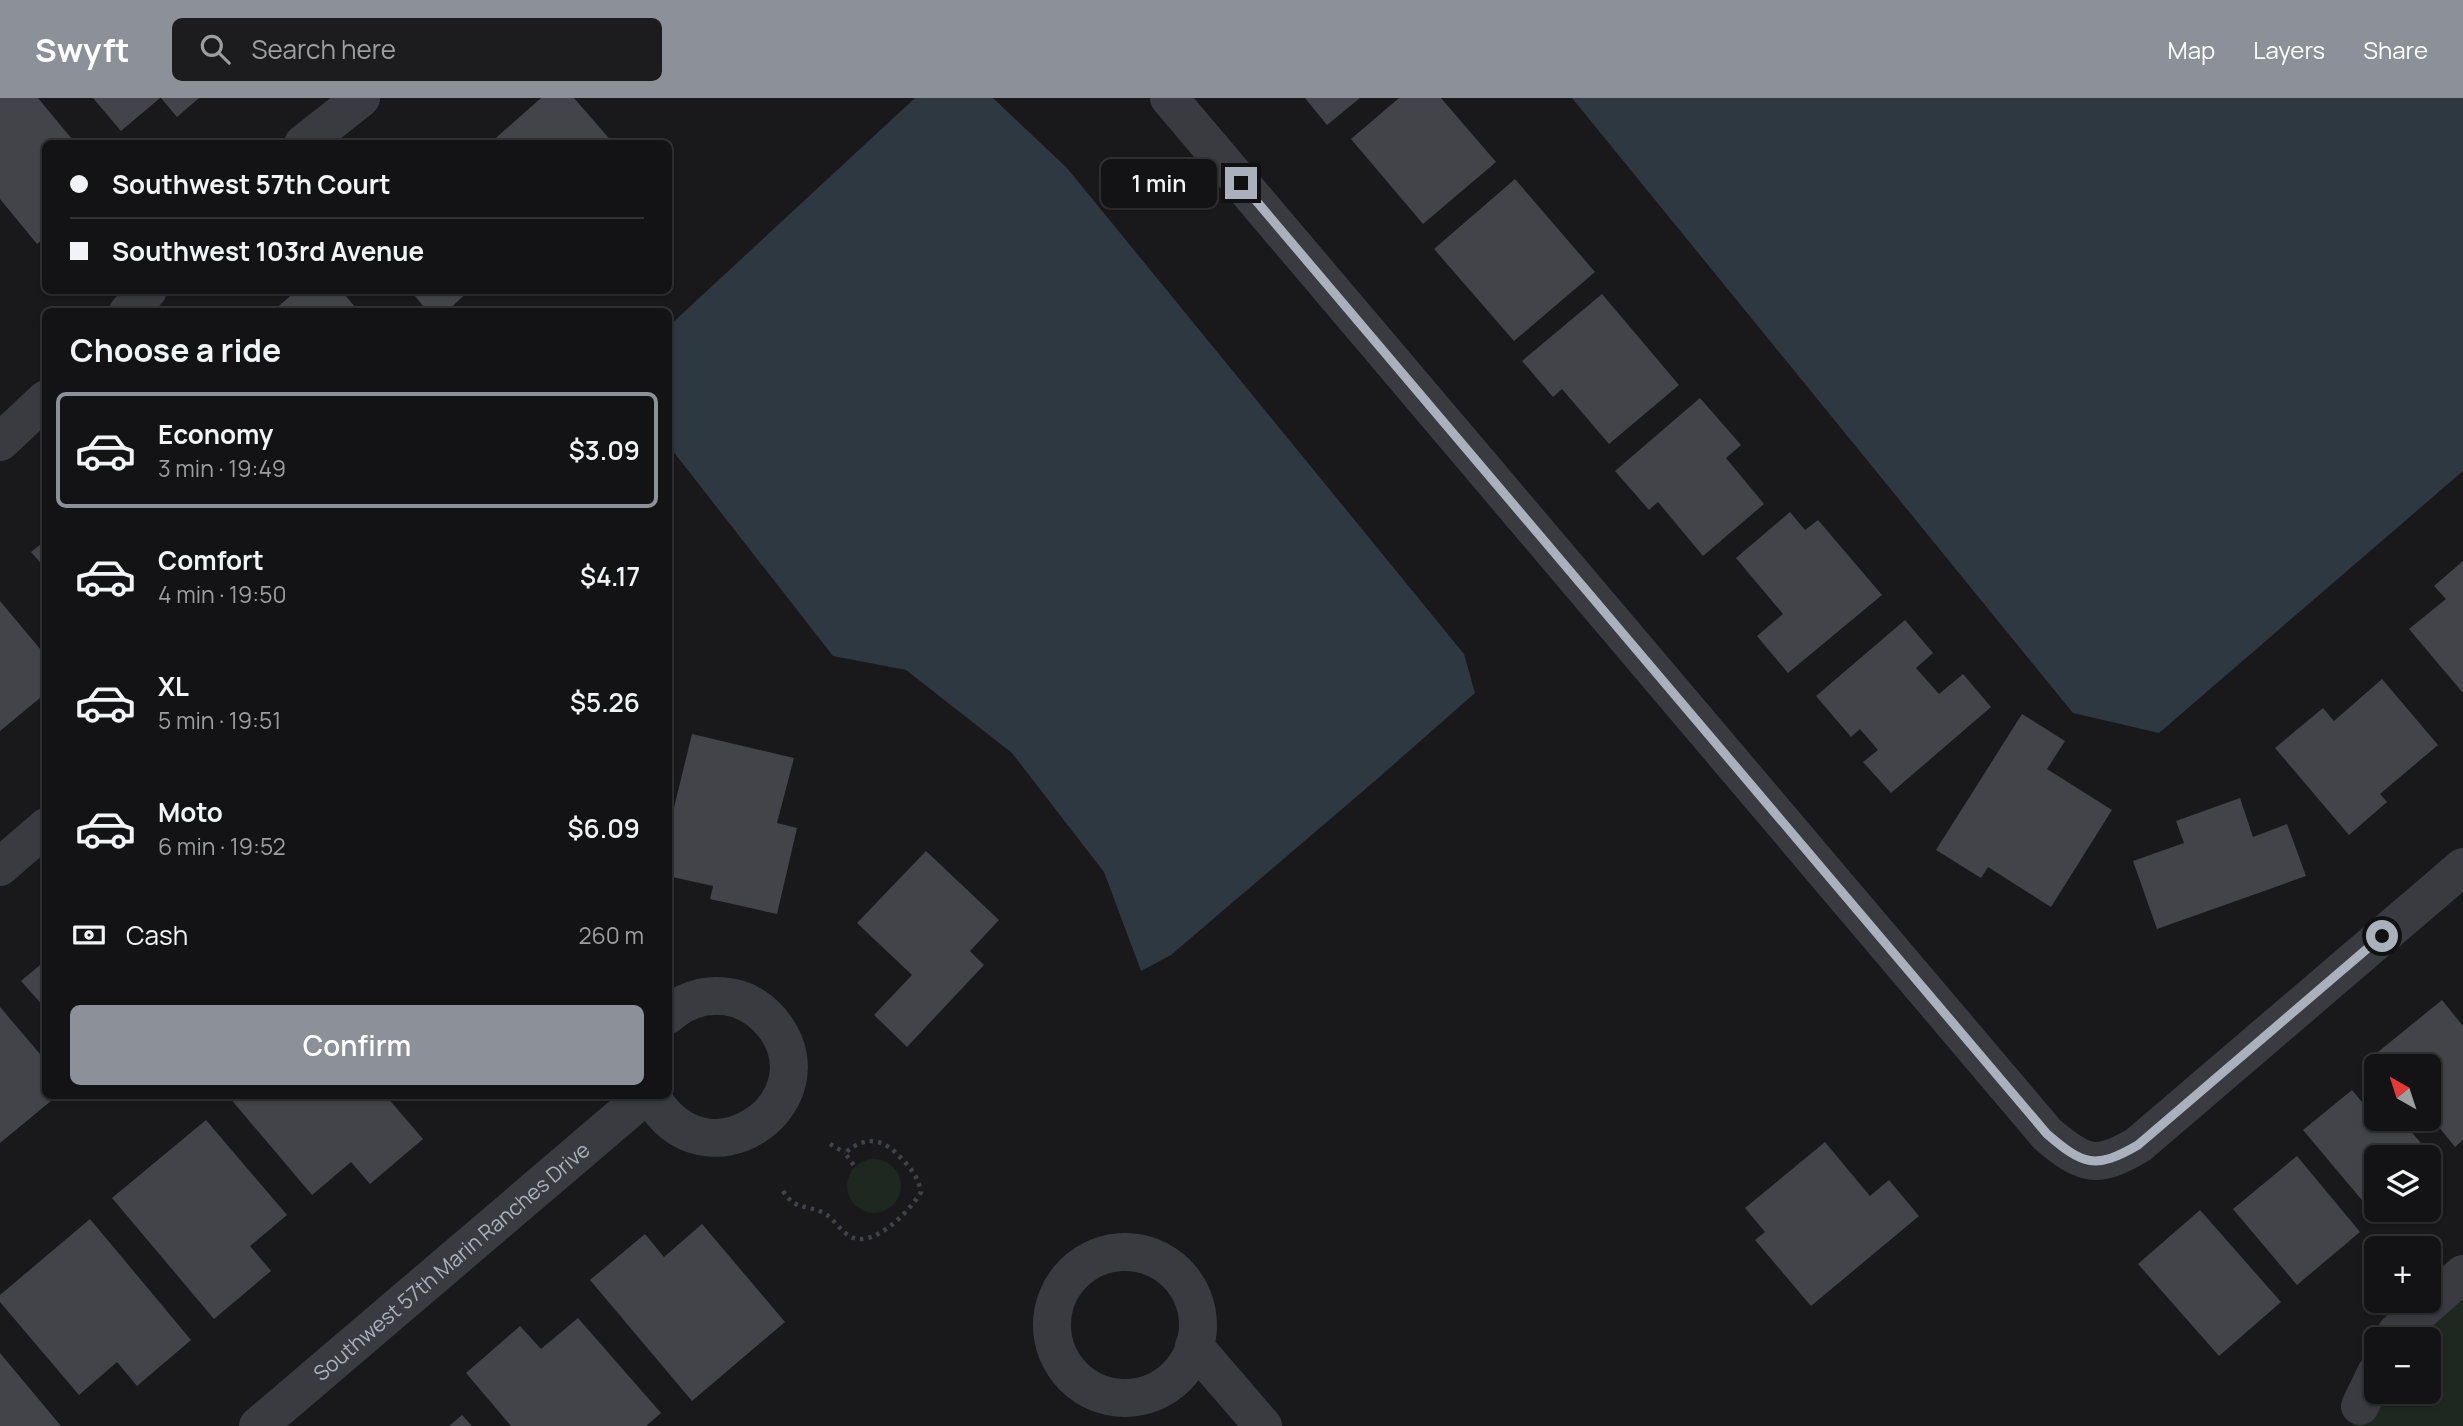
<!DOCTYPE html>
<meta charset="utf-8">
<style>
:root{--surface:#131315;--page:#1c1c1e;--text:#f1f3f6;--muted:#9d9ea0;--line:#323234;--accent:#8c9099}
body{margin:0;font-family:Manrope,sans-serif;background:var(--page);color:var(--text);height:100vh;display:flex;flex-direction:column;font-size:26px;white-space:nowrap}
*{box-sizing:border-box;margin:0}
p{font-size:23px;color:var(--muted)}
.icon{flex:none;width:38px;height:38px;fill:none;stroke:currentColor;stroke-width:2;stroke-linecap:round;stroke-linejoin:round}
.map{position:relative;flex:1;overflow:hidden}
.panel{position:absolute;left:42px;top:210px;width:630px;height:791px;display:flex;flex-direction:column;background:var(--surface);border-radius:10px;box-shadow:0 2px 5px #0004,0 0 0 2px var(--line)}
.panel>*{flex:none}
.top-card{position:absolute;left:42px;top:42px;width:630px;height:154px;border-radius:10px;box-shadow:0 2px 5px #0004,0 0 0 2px var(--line);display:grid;align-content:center;height:154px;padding:0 28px;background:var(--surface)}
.needle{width:46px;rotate:321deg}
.tools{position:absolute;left:2364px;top:956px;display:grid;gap:14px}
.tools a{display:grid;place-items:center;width:77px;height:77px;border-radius:10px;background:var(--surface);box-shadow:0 2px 5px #0004,0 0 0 2px var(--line);font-size:35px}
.end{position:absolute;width:32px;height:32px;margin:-16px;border:9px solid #aab0bc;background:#111;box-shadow:0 0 0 4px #111}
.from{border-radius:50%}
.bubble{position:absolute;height:49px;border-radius:10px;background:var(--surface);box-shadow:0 2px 5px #0004,0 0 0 2px var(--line);font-size:23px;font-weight:600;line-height:49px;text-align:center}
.top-card b{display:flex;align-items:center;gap:24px;height:66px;font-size:26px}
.top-card b+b{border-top:2px solid var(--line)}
.top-card i{width:18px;height:18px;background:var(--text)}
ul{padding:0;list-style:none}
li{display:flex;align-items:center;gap:21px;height:116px;margin:0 14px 10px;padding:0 14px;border:4px solid transparent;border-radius:10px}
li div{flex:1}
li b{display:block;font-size:26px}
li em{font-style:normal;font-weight:600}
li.active{border-color:var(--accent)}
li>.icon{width:63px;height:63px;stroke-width:1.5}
h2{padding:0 28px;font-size:32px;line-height:84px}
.pay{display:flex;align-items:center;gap:18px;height:77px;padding:0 28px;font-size:26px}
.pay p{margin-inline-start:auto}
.action{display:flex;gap:14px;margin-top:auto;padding:14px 28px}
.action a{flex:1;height:80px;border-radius:10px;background:var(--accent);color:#fff;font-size:28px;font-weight:600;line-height:80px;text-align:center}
header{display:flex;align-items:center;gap:42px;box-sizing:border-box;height:98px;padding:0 35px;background:var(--accent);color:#fff}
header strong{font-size:33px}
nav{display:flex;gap:38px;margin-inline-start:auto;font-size:24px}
.search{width:490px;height:63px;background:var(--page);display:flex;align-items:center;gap:18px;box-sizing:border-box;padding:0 24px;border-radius:10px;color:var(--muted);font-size:26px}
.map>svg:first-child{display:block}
.green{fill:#1e2720}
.water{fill:#2d3841}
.building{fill:#434449}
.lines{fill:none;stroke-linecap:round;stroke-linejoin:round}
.path{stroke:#3f4248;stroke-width:4.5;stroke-dasharray:3.5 5;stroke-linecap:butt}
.minor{stroke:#3a3b41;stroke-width:38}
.route{stroke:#aab0bc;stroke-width:9}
.labels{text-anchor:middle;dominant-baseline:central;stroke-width:7;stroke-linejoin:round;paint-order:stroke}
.street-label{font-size:21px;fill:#aab0bc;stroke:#141417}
</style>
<header>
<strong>Swyft</strong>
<div class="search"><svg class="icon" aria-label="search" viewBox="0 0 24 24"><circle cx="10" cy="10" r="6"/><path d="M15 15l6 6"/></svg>Search here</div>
<nav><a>Map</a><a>Layers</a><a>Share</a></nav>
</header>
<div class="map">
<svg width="2463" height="1328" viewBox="0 0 2463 1328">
<rect width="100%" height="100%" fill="#19191c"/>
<path class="green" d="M847 1088a27 27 0 1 1 54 0a27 27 0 1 1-54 0Z
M2463,1176V1328H2352L2360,1308L2376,1293H2429V1241H2393Z"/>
<path class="water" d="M915,0H993L1067,70L1464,556L1475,595L1376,682L1171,857L1141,873L1104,774L1012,655L906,572L833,558L669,348V228Z
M1572,0H2463V373L2159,635L2073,615Z"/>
<path class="building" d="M0,0H38L76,46H46V139L37,146L0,101Z
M93,0H160L121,33Z
M161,0H199L177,19Z
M541,0H574L614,46H489Z
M1305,0H1360L1327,27Z
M1399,0H1441L1496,64L1423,126L1351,41Z
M1515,81L1595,174L1514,243L1434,151Z
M297,192H341L359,214H272Z
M410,192H470L446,214H428Z
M1602,196L1679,287L1609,346L1562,291L1553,299L1522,263Z
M1700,300L1741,347L1726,360L1764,406L1703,458L1658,404L1649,412L1615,373Z
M1790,414L1805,432L1818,422L1882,497L1788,575L1757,538L1783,516L1736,460Z
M46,442V471L31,454Z
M2463,463V595L2409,531L2446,501L2434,488Z
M0,503L46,558V595L0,633Z
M1905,522L1933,555L1916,570L1939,596L1963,576L1991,609L1891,695L1863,664L1878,652L1860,631L1851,639L1816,598Z
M2382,581L2438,647L2380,696L2387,704L2349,737L2275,650L2323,610L2334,623Z
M2022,616L2065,643L2047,671L2112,712L2051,809L1988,769L1981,780L1936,752Z
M692,636L794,660L777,725L797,730L777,816L710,801L713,788L668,778V734Z
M2240,700L2253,739L2287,726L2306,778L2157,831L2133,763L2184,745L2176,723Z
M926,753L999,822L970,853L984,867L907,949L874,917L912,877L857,825Z
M46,862V911L21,883Z
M2442,902L2463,928V1042L2455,1049L2429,1017V968H2389L2378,954Z
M0,909L46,963V998H57L0,1045Z
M2352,992L2362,1004L2376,993V1020H2400L2439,1067L2429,1076V1059H2376V1111H2387L2377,1120L2303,1032Z
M230,998H386L423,1041L370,1086L351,1064L312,1097L229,999Z
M206,1022L287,1117L250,1148L271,1173L214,1221L112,1100Z
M1825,1044L1870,1098L1889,1082L1919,1118L1811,1208L1755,1142L1765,1134L1745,1110Z
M2297,1058L2360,1134L2297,1187L2233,1111Z
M2200,1112L2281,1204L2219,1258L2138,1166Z
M90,1121L191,1242L137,1288L117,1264L79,1297L0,1204V1197Z
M702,1126L785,1224L692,1303L590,1182L645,1136L664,1159Z
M578,1220L661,1315L646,1328H511L466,1275L520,1228L541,1251Z
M0,1255L61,1328H0Z
M462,1317L472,1328H449Z"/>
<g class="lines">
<path class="path" d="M830,1046L845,1055
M783,1093C796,1113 805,1106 824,1115C834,1121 839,1131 848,1137C871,1154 910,1113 921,1094C918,1079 912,1072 902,1061C884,1041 867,1036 845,1055L855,1069"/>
<g class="minor">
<path d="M1169,0L2047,1036C2083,1067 2096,1072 2138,1047L2463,769"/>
<path d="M303,46L361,0"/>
<path d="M128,214L148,192"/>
<path d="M0,344L46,301"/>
<path d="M0,769L46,729"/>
<path d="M651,998C705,1093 829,1007 776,930C766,916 754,906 738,901C713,894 688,899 668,917"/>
<circle cx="1125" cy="1227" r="73"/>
<path d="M2393,1241L2396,1235L2463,1176"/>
<path d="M1194,1248L1263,1328"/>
<path d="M2360,1308L2376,1275"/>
<path id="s1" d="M258,1328L645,998"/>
</g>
</g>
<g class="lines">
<path class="route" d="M1241,85L2047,1036C2083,1067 2095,1072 2138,1047L2382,838"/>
</g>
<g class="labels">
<g class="street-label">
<text stroke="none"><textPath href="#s1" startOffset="254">Southwest 57th Marin Ranches Drive</textPath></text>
</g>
</g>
</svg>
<div class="tools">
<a><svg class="needle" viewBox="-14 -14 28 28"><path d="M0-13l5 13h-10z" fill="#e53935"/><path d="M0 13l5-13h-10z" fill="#9d9ea0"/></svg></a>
<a><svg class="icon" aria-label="layers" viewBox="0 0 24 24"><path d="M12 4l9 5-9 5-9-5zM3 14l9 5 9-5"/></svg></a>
<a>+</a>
<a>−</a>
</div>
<i class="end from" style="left:2382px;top:838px"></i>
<i class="end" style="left:1241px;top:85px"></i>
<div class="bubble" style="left:1101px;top:61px;width:116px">1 min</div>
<div class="top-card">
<b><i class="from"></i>Southwest 57th Court</b>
<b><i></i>Southwest 103rd Avenue</b>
</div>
<section class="panel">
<h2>Choose a ride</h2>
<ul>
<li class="active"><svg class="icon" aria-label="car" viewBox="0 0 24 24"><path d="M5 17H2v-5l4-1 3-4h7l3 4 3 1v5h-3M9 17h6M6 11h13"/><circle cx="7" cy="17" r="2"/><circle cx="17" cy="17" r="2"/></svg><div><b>Economy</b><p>3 min · 19:49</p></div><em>$3.09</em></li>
<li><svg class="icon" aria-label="car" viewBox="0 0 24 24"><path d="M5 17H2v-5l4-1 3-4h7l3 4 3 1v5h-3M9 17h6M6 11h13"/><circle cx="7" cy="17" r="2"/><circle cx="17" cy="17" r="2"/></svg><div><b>Comfort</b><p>4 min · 19:50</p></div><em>$4.17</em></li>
<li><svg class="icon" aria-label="car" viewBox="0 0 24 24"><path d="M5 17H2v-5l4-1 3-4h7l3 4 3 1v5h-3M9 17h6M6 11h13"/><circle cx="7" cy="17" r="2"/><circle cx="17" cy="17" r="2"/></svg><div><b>XL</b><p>5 min · 19:51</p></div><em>$5.26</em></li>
<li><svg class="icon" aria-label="car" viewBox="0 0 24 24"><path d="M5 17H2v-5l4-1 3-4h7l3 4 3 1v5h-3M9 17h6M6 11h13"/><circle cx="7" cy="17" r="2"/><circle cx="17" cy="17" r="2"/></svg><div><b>Moto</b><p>6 min · 19:52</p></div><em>$6.09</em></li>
</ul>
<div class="pay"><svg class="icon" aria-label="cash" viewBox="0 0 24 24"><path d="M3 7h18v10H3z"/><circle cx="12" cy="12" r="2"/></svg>Cash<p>260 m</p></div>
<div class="action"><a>Confirm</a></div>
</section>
</div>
